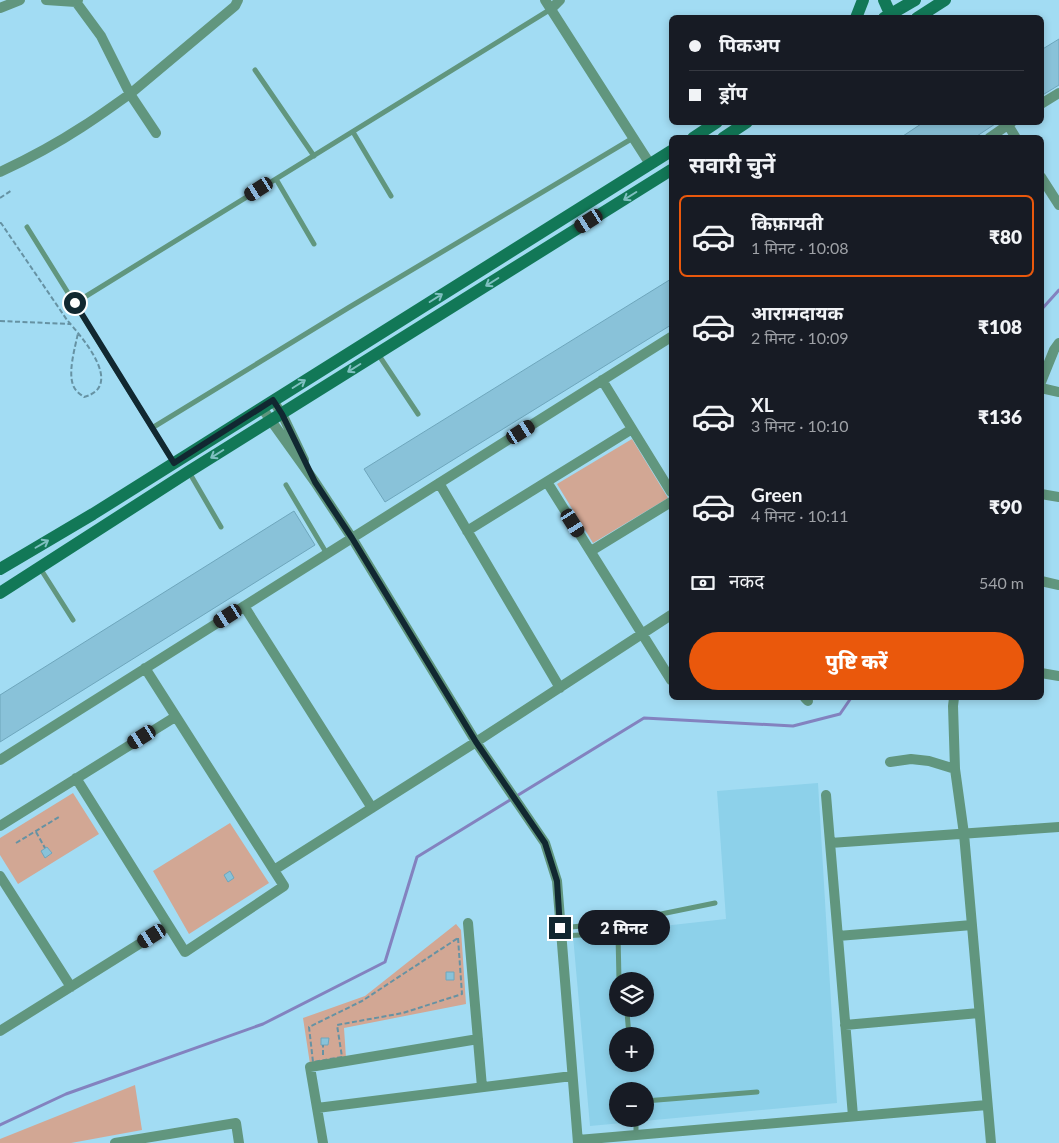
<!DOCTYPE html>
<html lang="hi">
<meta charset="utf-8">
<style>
:root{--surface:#171b24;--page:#20242c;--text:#f1f3f6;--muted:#9ea1a6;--line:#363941;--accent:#ea580c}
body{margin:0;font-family:Lato,"Noto Sans Devanagari",sans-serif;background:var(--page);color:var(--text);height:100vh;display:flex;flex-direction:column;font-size:19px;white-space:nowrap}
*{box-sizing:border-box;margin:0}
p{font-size:16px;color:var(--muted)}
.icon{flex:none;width:28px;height:28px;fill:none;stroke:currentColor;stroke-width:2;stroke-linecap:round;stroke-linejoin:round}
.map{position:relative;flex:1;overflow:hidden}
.sheet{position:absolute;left:669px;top:135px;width:375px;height:565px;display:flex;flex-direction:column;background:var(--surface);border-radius:8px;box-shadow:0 2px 8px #0003}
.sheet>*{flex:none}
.hud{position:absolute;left:669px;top:15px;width:375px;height:110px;border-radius:8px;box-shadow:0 2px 8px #0003;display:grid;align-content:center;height:110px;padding:0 20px;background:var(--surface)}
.buttons{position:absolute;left:609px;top:972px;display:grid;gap:10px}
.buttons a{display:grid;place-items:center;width:45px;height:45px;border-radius:50%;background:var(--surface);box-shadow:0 2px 8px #0003;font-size:25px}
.end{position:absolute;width:22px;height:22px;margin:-11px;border:6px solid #112831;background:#fff;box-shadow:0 0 0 2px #fff}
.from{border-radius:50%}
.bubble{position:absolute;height:35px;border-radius:18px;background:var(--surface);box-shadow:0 2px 8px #0003;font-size:16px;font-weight:800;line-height:35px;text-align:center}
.car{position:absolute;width:15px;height:30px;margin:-15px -8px;border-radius:6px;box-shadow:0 0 4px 1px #0007;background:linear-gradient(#222 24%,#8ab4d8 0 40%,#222 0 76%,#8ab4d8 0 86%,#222 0)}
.hud b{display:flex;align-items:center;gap:18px;height:48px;font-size:19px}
.hud b+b{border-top:1px solid var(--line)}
.hud i{width:12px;height:12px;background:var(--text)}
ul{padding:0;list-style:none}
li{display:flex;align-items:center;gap:15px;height:82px;margin:0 10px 8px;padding:0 10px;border:2px solid transparent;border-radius:8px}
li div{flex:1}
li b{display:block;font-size:19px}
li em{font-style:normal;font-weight:800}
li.current{border-color:var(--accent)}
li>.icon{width:45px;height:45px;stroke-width:1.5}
h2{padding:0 20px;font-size:22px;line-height:60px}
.pay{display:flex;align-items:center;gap:12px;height:55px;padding:0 20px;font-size:19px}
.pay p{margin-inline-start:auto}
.primary-button{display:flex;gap:10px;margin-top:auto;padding:10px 20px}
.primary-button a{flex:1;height:58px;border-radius:30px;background:var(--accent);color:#fff;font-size:20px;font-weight:800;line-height:58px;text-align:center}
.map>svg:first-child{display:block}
.built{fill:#8dd1ea;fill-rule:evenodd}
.green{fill:#d2a794}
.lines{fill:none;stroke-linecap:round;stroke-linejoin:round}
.stream{stroke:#8382bf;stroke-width:3}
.building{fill:#89c2d9;stroke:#6ea6bc}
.path{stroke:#6692a3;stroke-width:2;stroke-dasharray:5 2.5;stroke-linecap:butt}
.lane{stroke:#61967e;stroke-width:5}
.street{stroke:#61967e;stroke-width:10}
.secondary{stroke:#127857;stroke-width:12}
.oneway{stroke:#7fc0c1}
.route{stroke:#112831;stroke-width:6}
</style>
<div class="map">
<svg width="1059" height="1143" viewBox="0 0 1059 1143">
<rect width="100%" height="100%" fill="#a2dcf3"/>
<path class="built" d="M818,783L837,1103L590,1126L573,936L726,919L717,791ZM618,981H645V1009H618ZM618,1036H645V1064H618ZM618,1091H645V1119H618Z"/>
<path class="green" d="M632,439L668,498L593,543L557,484Z
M73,793L99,834L18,884L0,855V838Z
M230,823L269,883L189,934L153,871Z
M456,924L461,930L466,1004L344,1028L346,1058L310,1064L303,1018L365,996Z
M135,1085L142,1130L71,1143H0V1139Z"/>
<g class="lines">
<path class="stream" d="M1041,310L1059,290
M0,1125L66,1094L263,1024L385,962L417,857L644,718L793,726L840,714L851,698"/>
</g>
<path class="building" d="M1059,39V85L1041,96V50Z
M924,122H998L974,138H900Z
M671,279V325L385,502L364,469Z
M294,511L315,545L0,742V695Z
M47,847L52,853L45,858L41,851Z
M230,871L234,878L228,882L224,875Z
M446,972H454V980H446Z
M321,1038H329L328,1045H321Z"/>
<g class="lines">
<path class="path" d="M0,198L12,190
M0,223H1L67,320C82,337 125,386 84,397C80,394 75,391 73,385C68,371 75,348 78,333
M0,321L70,324
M36,832L45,848
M16,843L59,817
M458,938L462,994L403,1013L337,1025L342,1057L313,1062L309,1027L362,1001Z
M323,1055V1045"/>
<path class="lane" d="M255,70L314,156
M353,132L391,196
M276,179L314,244
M27,227L174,463
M75,303L551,9
M378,354L418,414
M152,428L348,308L633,138
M189,472L221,527
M286,485L327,554
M40,568L73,620
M561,928L622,922L715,903
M562,936L617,933L618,934L619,981
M621,1009L625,1010L627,1012L629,1036
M645,1101L757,1092
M636,1119V1135"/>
<path class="street" d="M46,0L76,2
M78,0L76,2L101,36L130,94L235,6L238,0
M545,0L650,164
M0,8L20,0
M551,9L560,0
M1041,104L1059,93
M1008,125L1016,138
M989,138L1012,122
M0,172C28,159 56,144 82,127C98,117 114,105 130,94L156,133
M1041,177L1059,205
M602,380L671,492
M1041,382L1054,350L1059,343
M1041,388L1059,392
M273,401L282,414L304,460
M262,408L315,482L352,538L476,742L545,843L557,881L578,1143
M547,482L671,680
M439,483L560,688
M1041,494L1059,497
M467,531L632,429
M591,551L671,502
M1041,581L1059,585
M244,606L372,808
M1041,673L1059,676
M805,698L808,701
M954,698L953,706L955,769L964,834L991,1143
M0,760L671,337
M890,762L911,759L929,761L955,769
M76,778L185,952L284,886L145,668
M826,795L853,1116
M0,826L175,717
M830,843L1059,827
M274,870L476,742L671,615
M0,876L71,987
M468,923L482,1087
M838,936L972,925
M845,1025L979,1013
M0,1031L168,926
M317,1108L572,1076
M578,1140L987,1105
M115,1143L236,1123L239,1143
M323,1143L310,1067L478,1039"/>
<path class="secondary" d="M884,0L892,18
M856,18L863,0
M884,18L915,0
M917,18L945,0
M693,138L717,122
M723,138L747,122
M0,569L93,514L671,151
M0,593L188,472L671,170"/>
</g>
<defs><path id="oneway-shaft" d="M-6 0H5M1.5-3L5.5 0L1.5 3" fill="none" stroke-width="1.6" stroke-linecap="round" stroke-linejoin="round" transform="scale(1.25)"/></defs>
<g class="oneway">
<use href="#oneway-shaft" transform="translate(630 196) rotate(148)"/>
<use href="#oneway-shaft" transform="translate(492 282) rotate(148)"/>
<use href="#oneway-shaft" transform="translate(436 298) rotate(-32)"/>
<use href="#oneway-shaft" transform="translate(354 368) rotate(148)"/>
<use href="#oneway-shaft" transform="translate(299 384) rotate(-32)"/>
<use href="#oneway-shaft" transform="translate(217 454) rotate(148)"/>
<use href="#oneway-shaft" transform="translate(42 544) rotate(-30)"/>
</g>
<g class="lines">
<path class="route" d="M75,303L174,463L273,400L282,414L315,482L352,538L476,742L545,843L557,881L560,928"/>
</g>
</svg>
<div class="buttons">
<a><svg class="icon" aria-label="layers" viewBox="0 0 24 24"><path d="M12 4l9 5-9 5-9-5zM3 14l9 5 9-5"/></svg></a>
<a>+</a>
<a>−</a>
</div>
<i class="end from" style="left:75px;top:303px"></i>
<i class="end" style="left:560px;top:928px"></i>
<div class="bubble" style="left:578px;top:910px;width:92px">2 मिनट</div>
<i class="car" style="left:259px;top:189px;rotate:238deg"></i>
<i class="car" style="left:589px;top:221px;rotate:238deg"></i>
<i class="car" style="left:521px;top:432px;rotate:58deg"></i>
<i class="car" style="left:573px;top:523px;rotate:148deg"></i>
<i class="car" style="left:228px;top:616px;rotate:238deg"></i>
<i class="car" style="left:142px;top:737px;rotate:238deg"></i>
<i class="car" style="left:152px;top:936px;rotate:238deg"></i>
<div class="hud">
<b><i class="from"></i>पिकअप</b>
<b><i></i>ड्रॉप</b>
</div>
<section class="sheet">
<h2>सवारी चुनें</h2>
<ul>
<li class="current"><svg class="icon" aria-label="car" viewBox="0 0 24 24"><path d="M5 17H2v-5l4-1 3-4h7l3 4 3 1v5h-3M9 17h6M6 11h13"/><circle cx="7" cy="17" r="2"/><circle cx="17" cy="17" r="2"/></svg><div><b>किफ़ायती</b><p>1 मिनट · 10:08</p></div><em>₹80</em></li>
<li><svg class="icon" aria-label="car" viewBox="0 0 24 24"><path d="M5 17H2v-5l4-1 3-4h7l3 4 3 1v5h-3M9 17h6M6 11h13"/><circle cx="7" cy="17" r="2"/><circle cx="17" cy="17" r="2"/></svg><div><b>आरामदायक</b><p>2 मिनट · 10:09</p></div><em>₹108</em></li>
<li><svg class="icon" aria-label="car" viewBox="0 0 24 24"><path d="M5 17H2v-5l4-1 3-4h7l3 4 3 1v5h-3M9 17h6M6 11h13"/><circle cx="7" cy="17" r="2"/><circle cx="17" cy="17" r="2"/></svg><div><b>XL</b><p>3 मिनट · 10:10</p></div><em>₹136</em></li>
<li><svg class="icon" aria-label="car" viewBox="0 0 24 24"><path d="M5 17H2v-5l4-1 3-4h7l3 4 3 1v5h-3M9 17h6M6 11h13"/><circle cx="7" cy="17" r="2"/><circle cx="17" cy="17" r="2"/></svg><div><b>Green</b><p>4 मिनट · 10:11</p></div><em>₹90</em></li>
</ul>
<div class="pay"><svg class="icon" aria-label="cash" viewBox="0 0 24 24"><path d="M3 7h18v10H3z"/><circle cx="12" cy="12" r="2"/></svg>नकद<p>540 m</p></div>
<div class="primary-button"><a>पुष्टि करें</a></div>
</section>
</div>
